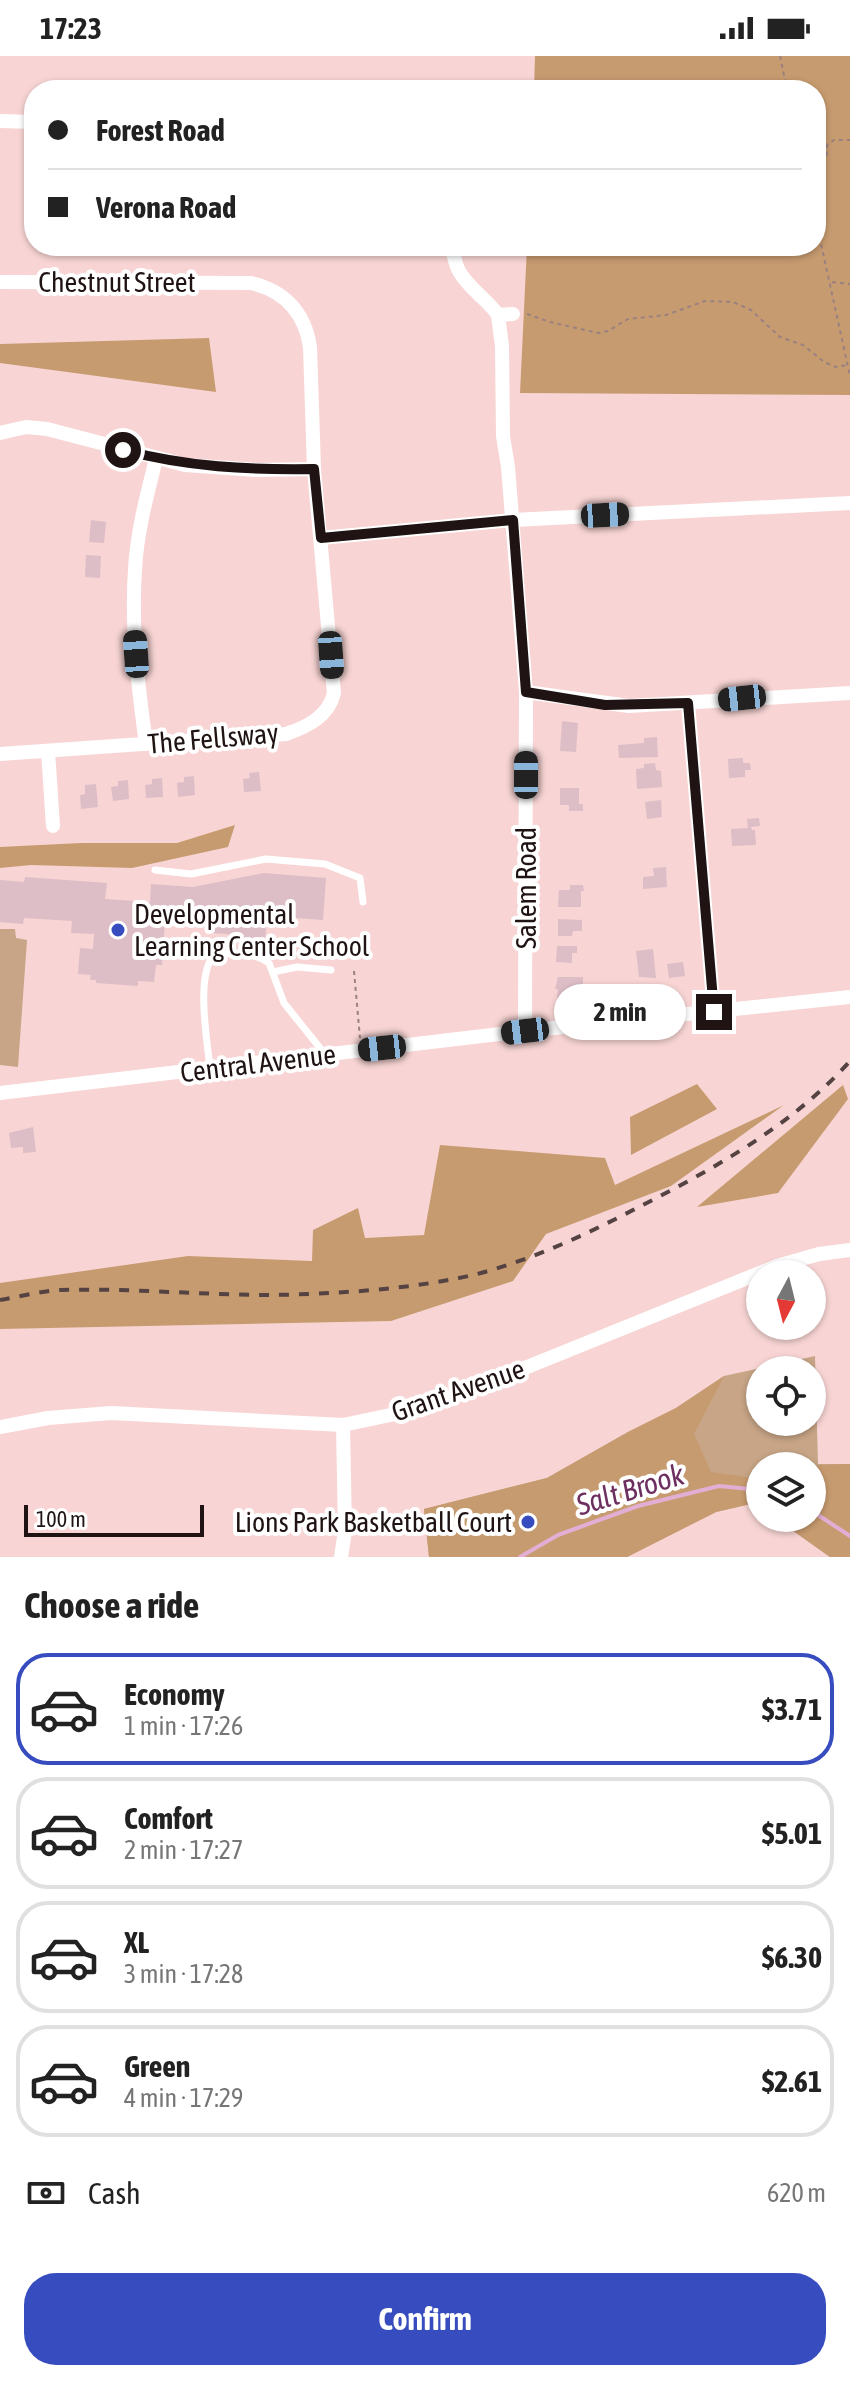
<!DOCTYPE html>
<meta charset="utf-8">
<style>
:root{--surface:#fff;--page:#f6f6f6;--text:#222;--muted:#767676;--line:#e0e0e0;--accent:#374cbe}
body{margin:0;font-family:"Asap Condensed",sans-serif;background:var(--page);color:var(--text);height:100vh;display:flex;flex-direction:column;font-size:30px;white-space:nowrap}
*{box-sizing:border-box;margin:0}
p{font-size:26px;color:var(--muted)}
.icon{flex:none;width:44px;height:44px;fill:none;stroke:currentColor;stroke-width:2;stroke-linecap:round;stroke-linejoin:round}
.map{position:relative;height:1501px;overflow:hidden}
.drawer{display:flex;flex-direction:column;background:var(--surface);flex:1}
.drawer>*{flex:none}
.top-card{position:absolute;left:24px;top:24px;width:802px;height:176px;border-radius:32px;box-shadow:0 2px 6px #0004;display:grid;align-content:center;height:176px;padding:0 24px;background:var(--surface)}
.needle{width:52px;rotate:187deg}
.tools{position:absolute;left:746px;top:1204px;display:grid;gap:16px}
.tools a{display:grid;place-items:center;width:80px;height:80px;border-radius:50%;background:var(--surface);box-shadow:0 2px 6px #0004;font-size:40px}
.scale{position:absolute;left:24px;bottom:20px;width:180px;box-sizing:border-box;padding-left:8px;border:4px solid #1f1313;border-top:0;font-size:22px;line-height:28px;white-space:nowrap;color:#1f1313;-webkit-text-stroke:6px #fff;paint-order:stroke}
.end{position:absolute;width:36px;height:36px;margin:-18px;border:10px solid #1f1313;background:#fff;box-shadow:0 0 0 4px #fff}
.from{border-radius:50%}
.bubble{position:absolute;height:56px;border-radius:28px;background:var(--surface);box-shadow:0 2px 6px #0004;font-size:26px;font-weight:700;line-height:56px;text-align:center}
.car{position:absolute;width:24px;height:48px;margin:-24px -12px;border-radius:10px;box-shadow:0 0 6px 2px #0007;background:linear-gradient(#222 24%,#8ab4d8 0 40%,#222 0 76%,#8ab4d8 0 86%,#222 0)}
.top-card b{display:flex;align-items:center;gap:28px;height:76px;font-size:30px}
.top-card b+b{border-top:2px solid var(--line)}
.top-card i{width:20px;height:20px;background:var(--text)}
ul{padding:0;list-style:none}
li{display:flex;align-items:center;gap:24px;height:112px;margin:0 16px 12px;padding:0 8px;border:4px solid var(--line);border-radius:32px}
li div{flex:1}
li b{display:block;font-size:30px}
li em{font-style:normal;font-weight:700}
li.on{border-color:var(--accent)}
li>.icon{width:72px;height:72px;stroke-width:1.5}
h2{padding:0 24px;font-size:36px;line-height:96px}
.pay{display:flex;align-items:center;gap:20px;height:88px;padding:0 24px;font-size:30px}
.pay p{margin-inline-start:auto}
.primary-button{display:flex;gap:16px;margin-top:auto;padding:16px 24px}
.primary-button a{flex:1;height:92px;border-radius:32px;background:var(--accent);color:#fff;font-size:32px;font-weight:700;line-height:92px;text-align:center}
.status{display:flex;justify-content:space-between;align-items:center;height:56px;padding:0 40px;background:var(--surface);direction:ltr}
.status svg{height:22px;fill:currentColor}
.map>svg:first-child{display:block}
.green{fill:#c7a586;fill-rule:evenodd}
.forest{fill:#c79b70}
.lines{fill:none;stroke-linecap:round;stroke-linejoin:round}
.stream{stroke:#e2aed4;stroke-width:4}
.building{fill:#ddbdc6}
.path{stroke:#9a8180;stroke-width:2;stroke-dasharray:4 4;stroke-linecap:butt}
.service{stroke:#fff;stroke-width:7}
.minor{stroke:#fff;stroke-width:14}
.rail{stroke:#554343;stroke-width:4;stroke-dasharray:10 10;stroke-linecap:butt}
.route{stroke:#1f1313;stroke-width:10}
.poi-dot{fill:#374cbe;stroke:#fff;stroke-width:3}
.labels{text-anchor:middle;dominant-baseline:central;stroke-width:8;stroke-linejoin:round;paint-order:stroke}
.street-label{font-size:28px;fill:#1f1313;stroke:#fff}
.poi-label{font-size:28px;fill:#1f1313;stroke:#fff;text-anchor:start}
.water-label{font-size:30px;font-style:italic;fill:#6c2f5f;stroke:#fff}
</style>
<div class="status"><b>17:23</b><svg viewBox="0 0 49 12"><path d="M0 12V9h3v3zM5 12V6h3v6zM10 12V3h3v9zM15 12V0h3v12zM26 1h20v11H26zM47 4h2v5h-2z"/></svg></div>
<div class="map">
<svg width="850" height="1501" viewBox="0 0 850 1501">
<rect width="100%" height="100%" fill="#f8d5d4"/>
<path class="green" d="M0,873H15L16,882L27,884L18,1011L0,1009Z
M815,1300L818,1408H850V1501H830L775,1462H812V1410H760V1451L755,1447L716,1456L627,1501H429L424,1453L547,1422L628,1376L676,1352L724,1320ZM760,1314H812V1366H760Z"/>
<path class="forest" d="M535,0H850V339L520,337L527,190H816V34H534Z
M209,282L216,336L0,307V288Z
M235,769L228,791L132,812L31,809L0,812V791L81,787H177Z
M697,1028L717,1053L631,1099L630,1061Z
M843,1029L848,1043L778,1137L697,1151Z
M784,1049L671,1130L546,1178L513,1225L391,1265L0,1273V1227L188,1200L312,1205L313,1174L358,1152L365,1182L424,1179L440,1089L605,1102L615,1129Z
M724,1320L694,1378L711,1416L760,1423V1451L755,1447L716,1456L627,1501H429L424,1453L547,1422L628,1376L676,1352Z
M850,1408V1501H830L775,1462H812V1415L818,1409Z"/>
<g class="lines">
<path class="stream" d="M812,1455L850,1480
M520,1501L558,1479L638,1450L719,1430L760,1434"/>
</g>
<path class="building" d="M91,464L106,466L104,487L89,486Z
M86,499L101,500L100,522L85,521Z
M562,665L578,667L576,696L560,695Z
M657,681L658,701L619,702L618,689L644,687V682Z
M743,702V707H750L751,714H745V721L729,722L728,703Z
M655,707L656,714L661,715L662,731L637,733L636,713L644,712V708Z
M259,716L261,735L244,736L243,723L250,722L249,717Z
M194,720L195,739L178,741L177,727L184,726V721Z
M162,722L163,741L146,742L145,729L152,728V723Z
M128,724L129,743L113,745L111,731L118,730V725Z
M96,728L98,751L81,753L80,739L85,738V729Z
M560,732H579V748H583V755H569V749H560Z
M661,744L662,761L647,763L645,746Z
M759,762L760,770L751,771L752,774H755L756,789L732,790L731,773L748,772L747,763Z
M666,811L667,831L643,833V821L654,820L653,812Z
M264,817L326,822L323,864L267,860L265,885L228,882V878L210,877L211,872L194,871V867L165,865L162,909H156L154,926L138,925V930L96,927V924H90L91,919L78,918L80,892L93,893L94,878L71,877L72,865L24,862L23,868L0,866V824L24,826L25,821L107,827L105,843L150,846L151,828L193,831Z
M570,829H583L584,835H581V851H558L559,834H570Z
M558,863L582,864V875H573L572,880H558Z
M557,890H577V897H572V907L556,906Z
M653,893L656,922L639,921L636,895Z
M683,906L685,920L669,922L667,908Z
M558,921H583V942H557L558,933H555Z
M33,1071L36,1096L23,1097V1091L11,1092L9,1077Z"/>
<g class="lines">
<path class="path" d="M780,0L787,34
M816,111C826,107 827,100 827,89L834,84H850
M816,165L850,320
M832,226L850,228
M527,258L550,266L598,277L608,275L628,263L666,259L705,245L733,246L751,254L780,281L803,289L824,306L836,311L848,309
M354,915L360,982"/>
<path class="service" d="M155,814L191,818L266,803L325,808L360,822L363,846
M273,916L297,911L331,914
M210,1012C207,984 197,927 211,903C226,893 255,897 269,907L284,947L324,997"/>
<path class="minor" d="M0,65L34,66
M451,190C454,198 455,208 459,215C468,232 487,243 498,259L513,258
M0,226L251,227C285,235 305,257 310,291L314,413L334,637C329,660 307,671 286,678L0,698
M498,259L502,290L503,380L508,411L526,636L525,975
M0,377L26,371L47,373L185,409L258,414L314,413
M321,482L513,464L850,447
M526,636L629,650L850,637
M688,647L714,956
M146,688C138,630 131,572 135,513C137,476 147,439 156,403
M48,695L53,770
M0,1037L525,975L850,941
M0,1371L48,1362L111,1357L343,1369L428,1351L777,1210L819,1198L850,1194
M341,1501L345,1475L343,1369"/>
<path class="rail" d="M0,1244C19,1241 40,1235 60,1234C130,1232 201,1239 271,1239C336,1238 418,1233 481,1217C536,1202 587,1178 637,1152C713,1113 792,1070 850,1005"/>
</g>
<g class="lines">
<path class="route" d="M123,394C188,411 247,414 314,413L321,482L513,464L526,636L605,649L688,647L714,956"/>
</g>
<g class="poi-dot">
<circle cx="118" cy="874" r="8"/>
<circle cx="528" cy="1466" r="8"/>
</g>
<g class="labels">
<g class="street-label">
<text x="117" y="226">Chestnut Street</text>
<text transform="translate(213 682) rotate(-5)">The Fellsway</text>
<text transform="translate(526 832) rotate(-90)">Salem Road</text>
<text transform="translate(258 1007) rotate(-7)">Central Avenue</text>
<text transform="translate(458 1334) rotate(-19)">Grant Avenue</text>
</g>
<g class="poi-label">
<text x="134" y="858">Developmental<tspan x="134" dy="32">Learning Center School</tspan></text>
<text x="512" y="1466" text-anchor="end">Lions Park Basketball Court</text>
</g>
<g class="water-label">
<text transform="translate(630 1433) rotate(-17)">Salt Brook</text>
</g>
</g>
</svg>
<div class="tools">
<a><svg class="needle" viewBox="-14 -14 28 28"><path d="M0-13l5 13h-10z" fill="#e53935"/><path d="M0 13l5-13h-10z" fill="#767676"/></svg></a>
<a><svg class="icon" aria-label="locate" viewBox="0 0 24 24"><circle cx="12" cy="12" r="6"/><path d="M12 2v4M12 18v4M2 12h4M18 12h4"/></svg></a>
<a><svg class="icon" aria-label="layers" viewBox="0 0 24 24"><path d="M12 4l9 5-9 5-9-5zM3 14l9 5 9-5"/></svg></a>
</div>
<div class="scale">100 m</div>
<i class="end from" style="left:123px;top:394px"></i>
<i class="end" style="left:714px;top:956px"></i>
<div class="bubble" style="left:554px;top:928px;width:132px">2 min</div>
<i class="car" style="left:605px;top:459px;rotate:87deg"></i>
<i class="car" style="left:136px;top:598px;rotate:356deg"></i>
<i class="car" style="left:331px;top:599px;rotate:176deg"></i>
<i class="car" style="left:742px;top:642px;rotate:264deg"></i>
<i class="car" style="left:526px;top:719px;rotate:0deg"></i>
<i class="car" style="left:525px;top:975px;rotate:263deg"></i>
<i class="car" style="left:382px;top:992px;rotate:264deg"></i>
<div class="top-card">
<b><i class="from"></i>Forest Road</b>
<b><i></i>Verona Road</b>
</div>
</div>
<section class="drawer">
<h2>Choose a ride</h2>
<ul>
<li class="on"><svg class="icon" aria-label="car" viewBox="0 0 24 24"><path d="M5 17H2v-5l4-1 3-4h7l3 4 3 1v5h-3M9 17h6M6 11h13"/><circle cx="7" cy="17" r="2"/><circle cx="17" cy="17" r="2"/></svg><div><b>Economy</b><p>1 min · 17:26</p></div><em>$3.71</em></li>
<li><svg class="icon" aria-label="car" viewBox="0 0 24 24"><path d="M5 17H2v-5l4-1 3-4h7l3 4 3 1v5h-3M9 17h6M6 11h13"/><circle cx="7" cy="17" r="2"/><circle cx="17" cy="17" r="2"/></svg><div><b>Comfort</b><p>2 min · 17:27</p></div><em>$5.01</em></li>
<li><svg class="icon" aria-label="car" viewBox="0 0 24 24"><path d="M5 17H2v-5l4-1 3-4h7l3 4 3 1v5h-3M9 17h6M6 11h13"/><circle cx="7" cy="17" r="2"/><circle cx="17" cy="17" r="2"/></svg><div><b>XL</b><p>3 min · 17:28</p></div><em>$6.30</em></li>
<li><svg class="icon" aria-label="car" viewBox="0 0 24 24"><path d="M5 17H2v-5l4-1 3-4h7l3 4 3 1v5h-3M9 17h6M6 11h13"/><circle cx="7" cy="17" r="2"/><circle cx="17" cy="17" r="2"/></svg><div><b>Green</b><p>4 min · 17:29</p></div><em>$2.61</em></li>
</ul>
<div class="pay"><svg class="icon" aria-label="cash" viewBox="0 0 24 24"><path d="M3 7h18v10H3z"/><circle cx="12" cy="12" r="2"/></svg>Cash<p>620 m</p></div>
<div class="primary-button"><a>Confirm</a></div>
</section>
